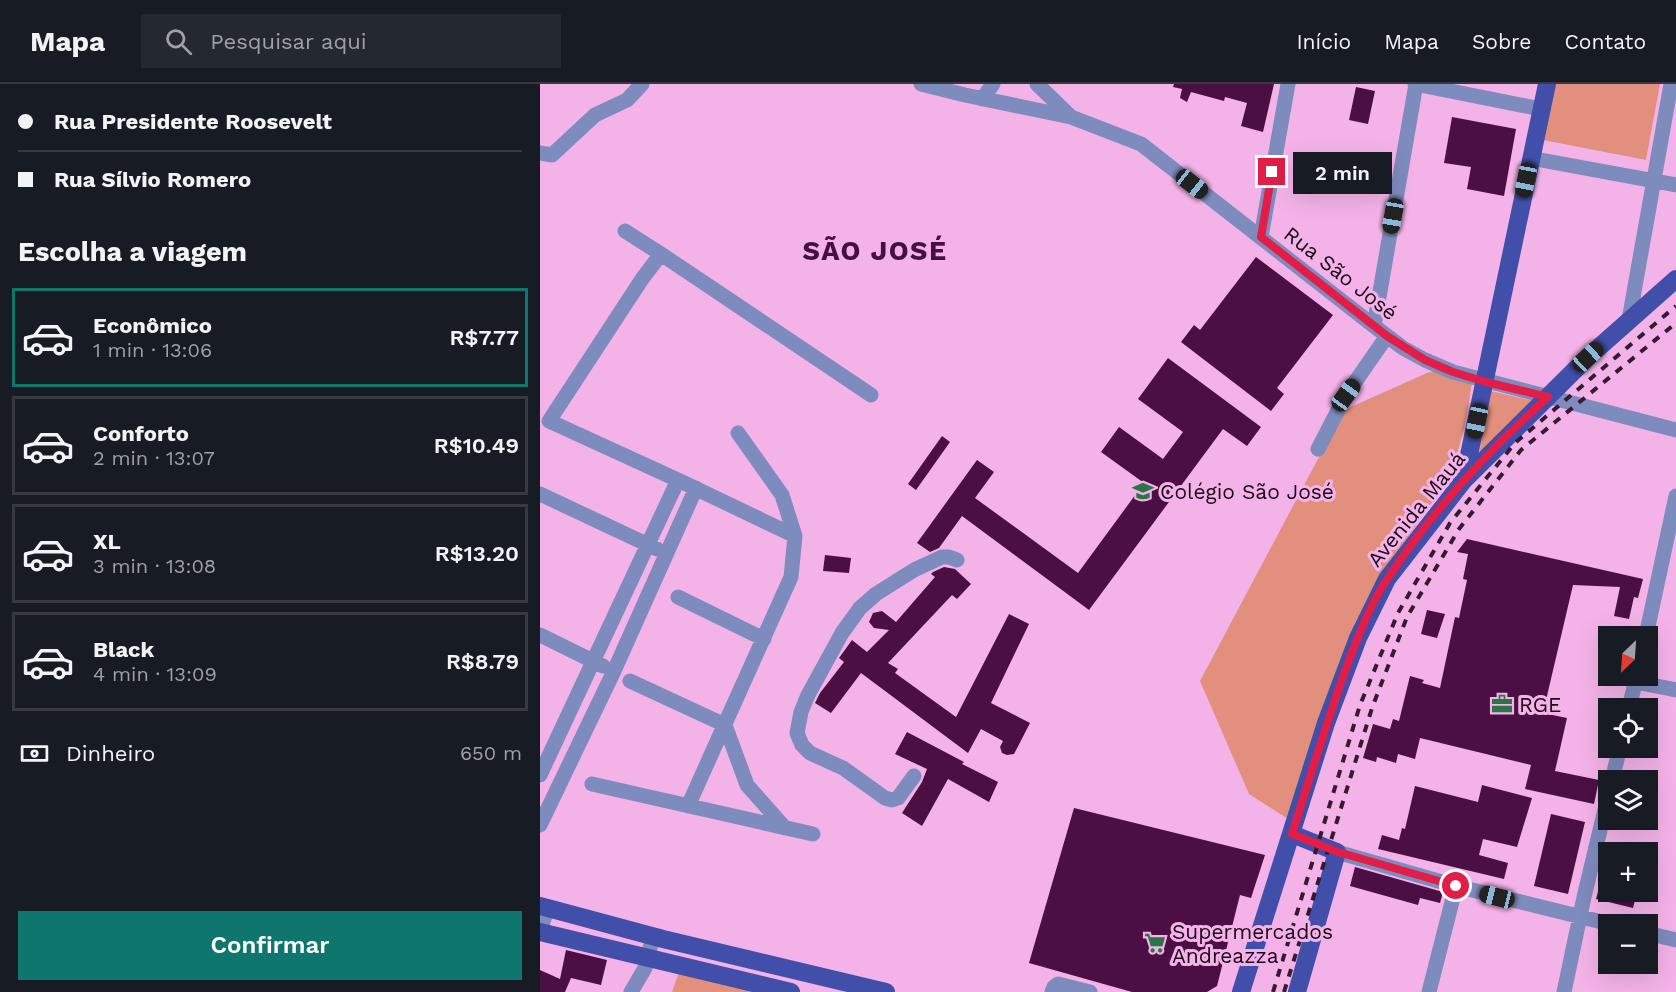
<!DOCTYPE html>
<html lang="pt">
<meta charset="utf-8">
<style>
:root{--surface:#171b24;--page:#242831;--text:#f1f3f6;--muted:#9ea1a6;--line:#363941;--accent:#0f766e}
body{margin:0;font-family:"Work Sans",sans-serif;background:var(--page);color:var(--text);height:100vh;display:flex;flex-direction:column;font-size:22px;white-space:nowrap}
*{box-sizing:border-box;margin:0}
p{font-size:20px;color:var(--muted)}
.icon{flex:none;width:33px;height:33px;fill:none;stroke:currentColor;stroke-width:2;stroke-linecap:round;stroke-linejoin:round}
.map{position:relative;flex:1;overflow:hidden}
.details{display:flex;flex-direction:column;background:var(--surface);width:540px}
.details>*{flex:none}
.top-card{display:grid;align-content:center;height:132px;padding:0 18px;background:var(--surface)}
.needle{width:39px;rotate:205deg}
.tools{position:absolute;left:1058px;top:542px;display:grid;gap:12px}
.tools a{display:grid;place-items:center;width:60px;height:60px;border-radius:0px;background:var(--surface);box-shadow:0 6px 24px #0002;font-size:30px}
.end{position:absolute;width:27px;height:27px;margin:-14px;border:8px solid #e11d48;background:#fff;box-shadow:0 0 0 3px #fff}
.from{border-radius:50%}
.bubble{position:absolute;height:42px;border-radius:0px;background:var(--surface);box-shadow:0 6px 24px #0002;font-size:20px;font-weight:600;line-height:42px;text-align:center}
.car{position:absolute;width:18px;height:36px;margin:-18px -9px;border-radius:8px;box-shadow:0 0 4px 2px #0007;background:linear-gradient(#222 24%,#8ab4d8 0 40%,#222 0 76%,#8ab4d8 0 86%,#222 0)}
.top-card b{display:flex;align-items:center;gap:21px;height:57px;font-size:22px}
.top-card b+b{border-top:2px solid var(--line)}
.top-card i{width:15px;height:15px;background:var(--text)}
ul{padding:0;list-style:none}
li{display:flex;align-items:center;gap:18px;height:99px;margin:0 12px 9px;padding:0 6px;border:3px solid var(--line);border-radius:0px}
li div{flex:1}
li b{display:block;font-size:22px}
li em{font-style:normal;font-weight:600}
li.current{border-color:var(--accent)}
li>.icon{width:54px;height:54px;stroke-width:1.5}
h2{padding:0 18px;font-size:27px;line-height:72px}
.pay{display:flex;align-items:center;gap:15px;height:66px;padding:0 18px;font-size:22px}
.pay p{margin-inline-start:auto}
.primary-button{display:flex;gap:12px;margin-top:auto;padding:12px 18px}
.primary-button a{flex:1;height:69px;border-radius:0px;background:var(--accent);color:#fff;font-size:24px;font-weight:600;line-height:69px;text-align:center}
header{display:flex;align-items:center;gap:36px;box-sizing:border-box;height:84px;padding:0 30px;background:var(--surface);border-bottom:2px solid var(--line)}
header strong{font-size:28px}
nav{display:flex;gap:33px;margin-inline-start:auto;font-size:21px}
.search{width:420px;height:54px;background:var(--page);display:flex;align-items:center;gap:15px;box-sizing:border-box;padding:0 21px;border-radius:0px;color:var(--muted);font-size:22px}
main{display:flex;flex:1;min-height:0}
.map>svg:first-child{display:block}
.green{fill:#e38f7d}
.building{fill:#4b0f44}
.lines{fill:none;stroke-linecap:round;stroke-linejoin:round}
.minor{stroke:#7e8bbd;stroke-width:15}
.major{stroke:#414faa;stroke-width:18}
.rail{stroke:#351a31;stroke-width:4;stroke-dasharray:8 8;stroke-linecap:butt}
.route{stroke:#e11d48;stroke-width:8}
.labels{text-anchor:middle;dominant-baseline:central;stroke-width:6;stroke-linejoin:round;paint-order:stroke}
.street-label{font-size:21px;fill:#1b0518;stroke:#f4b3e8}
.poi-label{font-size:21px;fill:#1b0518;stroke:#f4b3e8;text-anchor:start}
.district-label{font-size:27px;font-weight:bold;letter-spacing:1.5px;fill:#45103f;stroke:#f4b3e8}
</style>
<header>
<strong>Mapa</strong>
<div class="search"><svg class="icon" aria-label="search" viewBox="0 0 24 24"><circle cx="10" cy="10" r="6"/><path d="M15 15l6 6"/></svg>Pesquisar aqui</div>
<nav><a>Início</a><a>Mapa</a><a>Sobre</a><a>Contato</a></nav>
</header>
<main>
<section class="details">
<div class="top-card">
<b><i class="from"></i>Rua Presidente Roosevelt</b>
<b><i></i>Rua Sílvio Romero</b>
</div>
<h2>Escolha a viagem</h2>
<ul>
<li class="current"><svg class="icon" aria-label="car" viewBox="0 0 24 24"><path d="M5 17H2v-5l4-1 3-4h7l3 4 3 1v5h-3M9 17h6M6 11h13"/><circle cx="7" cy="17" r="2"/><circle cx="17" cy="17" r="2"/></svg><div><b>Econômico</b><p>1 min · 13:06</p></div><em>R$7.77</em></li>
<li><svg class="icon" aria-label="car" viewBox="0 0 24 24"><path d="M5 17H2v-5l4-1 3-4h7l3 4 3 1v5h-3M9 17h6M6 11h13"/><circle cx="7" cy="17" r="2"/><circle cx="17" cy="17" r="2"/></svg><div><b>Conforto</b><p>2 min · 13:07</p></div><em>R$10.49</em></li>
<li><svg class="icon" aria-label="car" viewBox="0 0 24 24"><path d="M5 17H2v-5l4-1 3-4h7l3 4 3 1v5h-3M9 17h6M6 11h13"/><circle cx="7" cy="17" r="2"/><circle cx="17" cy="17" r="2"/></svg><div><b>XL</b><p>3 min · 13:08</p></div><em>R$13.20</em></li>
<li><svg class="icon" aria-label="car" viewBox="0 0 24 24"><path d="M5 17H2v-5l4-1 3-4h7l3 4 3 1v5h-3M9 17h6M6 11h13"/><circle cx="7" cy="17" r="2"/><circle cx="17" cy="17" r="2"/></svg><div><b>Black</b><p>4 min · 13:09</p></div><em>R$8.79</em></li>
</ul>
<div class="pay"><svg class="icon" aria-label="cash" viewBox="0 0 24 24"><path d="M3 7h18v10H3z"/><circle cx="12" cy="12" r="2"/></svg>Dinheiro<p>650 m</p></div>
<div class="primary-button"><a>Confirmar</a></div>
</section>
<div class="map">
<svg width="1136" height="908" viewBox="0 0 1136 908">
<rect width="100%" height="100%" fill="#f4b3e8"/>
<path class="green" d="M1014,0H1120L1106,76L1003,56Z
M903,285L932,299C927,330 923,360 909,389C891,425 864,456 844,490L748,735L709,710L660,597L804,326L887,289Z
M951,307L994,317L939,370Z
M140,885L235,908H132Z"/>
<path class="building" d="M634,0H734L723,48L701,42L707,19L685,13L684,17L651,8L647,18L640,14L642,5L633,3Z
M816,3L835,7L828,40L809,36Z
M912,33L976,45L964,112L927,105L931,83L904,79Z
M716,173L793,231L737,304L744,310L731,327L641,258L654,241L660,246Z
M628,274L721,343L707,362L683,345L549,526L422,432L399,464L390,468L377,459L437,376L454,388L435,414L538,489L604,399L561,368L579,343L623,375L643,348L598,315Z
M402,352L410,358L376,406L368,400Z
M927,455L1103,495L1098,514L1094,513L1089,535L1074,532L1080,503L1033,501L1003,629L1027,634L1015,687L1059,696L1054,720L985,705L991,681L880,654L875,675L858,670L856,679L837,673L836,678L823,674L833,640L850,645L853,635L859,637L870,592L884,596L882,599L900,604L915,533L919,534L927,496L923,495L928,470L917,468Z
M285,471L311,474L309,489L283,487Z
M404,483L415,485L431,500L417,515L412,511L348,579L358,585L355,589L416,633L469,530L489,540L451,619L490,639L474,670L467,671L462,669L460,663L463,657L441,645L428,669L321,589L291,629L275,619L280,609L304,578L299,574L312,556L327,568L349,546L334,544L329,538L333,529L342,527L356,538L395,493L391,490L393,488Z
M887,526L905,530L897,554L881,550Z
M367,648L424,678L422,680L458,698L449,718L408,695L382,742L362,729L382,698L387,685L355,670Z
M942,701L992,714L977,763L943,755L939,771L968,779L964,795L838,765L842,751L859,756L862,744L865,745L875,702L938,718Z
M534,724L725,771L711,814L700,811L677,902L667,908H592L489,879Z
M1011,730L1045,738L1028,810L994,802Z
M1065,782H1068V807H1101L1098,816H1095L1093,824L1056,815Z
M815,783L903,808L900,819L880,814L878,821L810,802Z
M26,866L67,876L61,901L31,894L25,908H0V886L20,895Z"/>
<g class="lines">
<path class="minor" d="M381,0L425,11L531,33L601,60L834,242L863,264L885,276L913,288L1136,346
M497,0L531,33
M875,0L1001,25
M442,15L453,0
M0,69L12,71L55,31L87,16L102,0
M990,74L1136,101
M85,147L121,170
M721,153L748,0
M1089,236L1131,0
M834,242L876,0
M778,365L806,311L847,252
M0,410L117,465
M255,452L138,396L9,337L102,195L121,170L331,311
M138,513L224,555
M0,551L63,582
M1106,552L1136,412
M90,597L185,641L207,701L245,744
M1096,598L1136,606
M1089,624L1097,591
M0,691L138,396
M374,692L358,714L352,716L345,714L303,684L270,669L262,661L257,649L261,628L268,611L302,549L320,524L336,510L374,486L402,473H409L417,476
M1072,696L1080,663
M52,700L273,750
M148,722L251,493L255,452L242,411L198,349
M0,741L74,587L156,404
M797,768L916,802L1070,840
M0,846L8,824
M1107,849L1136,856
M91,908L105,884L113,852
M512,908L514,903L518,900L550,908
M889,908L916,802
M1024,908L1044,813L1068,713"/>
<path class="major" d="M924,395L1007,0
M752,750L797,768L757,908
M0,822L123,855L346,908
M0,848L251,908
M701,908L786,639L818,554L847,495L924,396L1048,273L1136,195"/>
<path class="rail" d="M733,908L820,621L858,529L910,439L975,359L1136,222
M744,908L832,624L867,533L919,445L981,366L1136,239"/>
</g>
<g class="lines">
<path class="route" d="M732,88L721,153L847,252L885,276L913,288L946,298L1008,313C949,366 892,427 848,494C831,518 820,549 809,576C788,634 770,692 752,750L798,768L916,802"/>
</g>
<defs>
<symbol id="school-bare" viewBox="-9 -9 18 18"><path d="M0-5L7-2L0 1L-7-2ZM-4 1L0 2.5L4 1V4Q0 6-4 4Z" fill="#287646" stroke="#f4b3e8" stroke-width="2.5" paint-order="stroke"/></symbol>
<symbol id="office-bare" viewBox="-9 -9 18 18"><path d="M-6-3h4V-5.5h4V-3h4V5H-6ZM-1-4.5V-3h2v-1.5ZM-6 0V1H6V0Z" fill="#287646" stroke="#f4b3e8" stroke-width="2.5" paint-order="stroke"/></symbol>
<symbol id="supermarket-bare" viewBox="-9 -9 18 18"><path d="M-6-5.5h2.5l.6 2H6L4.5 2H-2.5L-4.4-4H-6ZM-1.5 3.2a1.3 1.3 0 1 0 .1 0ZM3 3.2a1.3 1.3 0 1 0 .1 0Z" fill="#287646" stroke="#f4b3e8" stroke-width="2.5" paint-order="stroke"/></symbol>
</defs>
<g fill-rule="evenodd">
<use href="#school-bare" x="588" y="392" width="30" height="30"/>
<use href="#office-bare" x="947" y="605" width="30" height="30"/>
<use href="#supermarket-bare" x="600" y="844" width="30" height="30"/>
</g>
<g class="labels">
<g class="street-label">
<text transform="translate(801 189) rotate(38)">Rua São José</text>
<text transform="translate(876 425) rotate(-51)">Avenida Mauá</text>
</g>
<g class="poi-label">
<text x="620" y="407">Colégio São José</text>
<text x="979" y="620">RGE</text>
<text x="632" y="847">Supermercados<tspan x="632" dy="24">Andreazza</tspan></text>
</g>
<g class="district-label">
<text x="335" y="167">SÃO JOSÉ</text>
</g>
</g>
</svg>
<div class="tools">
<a><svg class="needle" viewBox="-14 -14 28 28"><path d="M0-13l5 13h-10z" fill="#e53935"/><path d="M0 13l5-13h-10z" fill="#9ea1a6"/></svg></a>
<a><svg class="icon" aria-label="locate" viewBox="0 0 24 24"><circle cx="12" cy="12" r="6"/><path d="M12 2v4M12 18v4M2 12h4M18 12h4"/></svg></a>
<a><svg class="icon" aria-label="layers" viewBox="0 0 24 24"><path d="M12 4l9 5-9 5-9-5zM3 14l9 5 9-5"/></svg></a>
<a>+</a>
<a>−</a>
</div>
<i class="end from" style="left:916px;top:802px"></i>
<i class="end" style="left:732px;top:88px"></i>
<div class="bubble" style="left:753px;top:68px;width:99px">2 min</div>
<i class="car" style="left:986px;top:96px;rotate:191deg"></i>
<i class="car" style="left:652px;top:100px;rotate:128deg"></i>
<i class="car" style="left:853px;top:132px;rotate:190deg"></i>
<i class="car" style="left:1048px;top:273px;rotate:47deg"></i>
<i class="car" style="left:806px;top:311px;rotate:36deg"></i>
<i class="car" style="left:937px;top:337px;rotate:192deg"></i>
<i class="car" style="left:957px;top:813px;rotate:284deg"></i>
</div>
</main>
